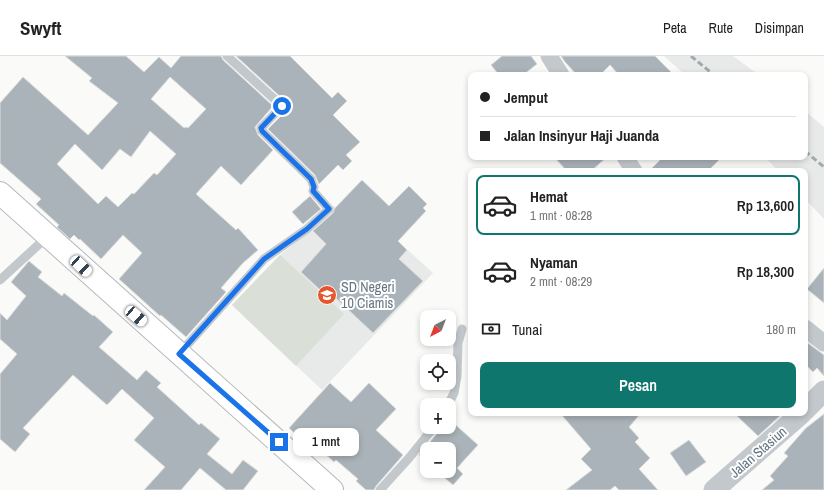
<!DOCTYPE html>
<html lang="id">
<meta charset="utf-8">
<style>
:root{--surface:#fff;--page:#f6f6f6;--text:#222;--muted:#767676;--line:#e0e0e0;--accent:#0f766e}
body{margin:0;font-family:"Archivo Narrow",sans-serif;background:var(--page);color:var(--text);height:100vh;display:flex;flex-direction:column;font-size:15px;white-space:nowrap}
*{box-sizing:border-box;margin:0}
p{font-size:13px;color:var(--muted)}
.icon{flex:none;width:22px;height:22px;fill:none;stroke:currentColor;stroke-width:2;stroke-linecap:round;stroke-linejoin:round}
.map{position:relative;flex:1;overflow:hidden}
.details{position:absolute;left:468px;top:112px;width:340px;height:248px;display:flex;flex-direction:column;background:var(--surface);border-radius:8px;box-shadow:0 2px 6px #0003}
.details>*{flex:none}
.guide{position:absolute;left:468px;top:16px;width:340px;height:88px;border-radius:8px;box-shadow:0 2px 6px #0003;display:grid;align-content:center;height:88px;padding:0 12px;background:var(--surface)}
.needle{width:26px;rotate:222deg}
.controls{position:absolute;left:420px;top:254px;display:grid;gap:8px}
.controls a{display:grid;place-items:center;width:36px;height:36px;border-radius:8px;background:var(--surface);box-shadow:0 2px 6px #0003;font-size:20px}
.end{position:absolute;width:18px;height:18px;margin:-9px;border:5px solid #1a73e8;background:#fff;box-shadow:0 0 0 2px #fff}
.from{border-radius:50%}
.bubble{position:absolute;height:28px;border-radius:8px;background:var(--surface);box-shadow:0 2px 6px #0003;font-size:13px;font-weight:600;line-height:28px;text-align:center}
.car{position:absolute;width:12px;height:24px;margin:-12px -6px;border-radius:5px;box-shadow:0 0 3px 1px #0007;background:linear-gradient(#fff 24%,#345 0 40%,#fff 0 76%,#345 0 86%,#fff 0)}
.guide b{display:flex;align-items:center;gap:14px;height:38px;font-size:15px}
.guide b+b{border-top:1px solid var(--line)}
.guide i{width:10px;height:10px;background:var(--text)}
ul{padding:7px 0 0;list-style:none}
li{display:flex;align-items:center;gap:12px;height:60px;margin:0 8px 6px;padding:0 4px;border:2px solid transparent;border-radius:8px}
li div{flex:1}
li b{display:block;font-size:15px}
li em{font-style:normal;font-weight:600}
li.selected{border-color:var(--accent)}
li>.icon{width:36px;height:36px;stroke-width:1.5}
.pay{display:flex;align-items:center;gap:10px;height:44px;padding:0 12px;font-size:15px}
.pay p{margin-inline-start:auto}
.cta{display:flex;gap:8px;margin-top:auto;padding:8px 12px}
.cta a{flex:1;height:46px;border-radius:8px;background:var(--accent);color:#fff;font-size:16px;font-weight:600;line-height:46px;text-align:center}
header{display:flex;align-items:center;gap:24px;box-sizing:border-box;height:56px;padding:0 20px;background:var(--surface);border-bottom:1px solid var(--line)}
header strong{font-size:19px}
nav{display:flex;gap:22px;margin-inline-start:auto;font-size:14px}
.map>svg:first-child{display:block}
.built{fill:#e8e9e9}
.green{fill:#dadfd7}
.building{fill:#aab3b9;stroke:#dcdcda;fill-rule:evenodd}
.lines{fill:none;stroke-linecap:round;stroke-linejoin:round}
.trunk-casing{stroke:#b4b9bd;stroke-width:24}
.service{stroke:#c3c8cc;stroke-width:9}
.minor{stroke:#c3c8cc;stroke-width:17}
.tertiary{stroke:#c3c8cc;stroke-width:21}
.trunk{stroke:#fff;stroke-width:22}
.rail{stroke:#a2aab0;stroke-width:3;stroke-dasharray:6 3;stroke-linecap:butt}
.route{stroke:#1a73e8;stroke-width:5}
.labels{text-anchor:middle;dominant-baseline:central;stroke-width:4;stroke-linejoin:round;paint-order:stroke}
.poi-label{font-size:14px;fill:#657683;stroke:#fff;text-anchor:start}
.street-label{font-size:14px;fill:#657683;stroke:#fff}
</style>
<header>
<strong>Swyft</strong>
<nav><a>Peta</a><a>Rute</a><a>Disimpan</a></nav>
</header>
<div class="map">
<svg width="824" height="434" viewBox="0 0 824 434">
<rect width="100%" height="100%" fill="#fafaf8"/>
<path class="built" d="M664,0H733L759,19H685Z
M805,55L824,71V163L805,143V115H778L765,101H805Z
M333,150L388,176L433,217L322,334L232,249L280,199L311,174Z"/>
<path class="green" d="M280,199L344,258L296,310L232,249Z"/>
<path class="building" d="M65,0H126L144,16L159,1L171,12L181,0H221L223,4L273,50L255,71L258,79L273,94L241,129L221,110L196,138L236,174L238,172L258,194L243,207L221,232L226,236L186,281L161,259L160,260L119,223L142,197L124,180L123,179L101,203L80,183L79,184L74,179L70,183L57,171L59,169L36,148L41,143L0,107V47L23,21L88,79L118,47L89,25L92,22ZM170,21L206,53L188,72L186,71L184,72L151,43ZM150,75L176,98L157,119L154,117L134,138L132,137L118,151L106,140L98,148L57,108L75,88L102,114L120,93L131,101Z
M236,0H290L332,42L338,36L347,45L333,59L360,86L346,99L352,105L343,114L338,109L319,128L315,119L268,73L287,54L288,49L286,46Z
M502,0H531L537,8L523,19H499L491,9Z
M561,0H655L674,19H619L610,9L600,19H577L565,6Z
M554,101H607L591,115H567Z
M663,101H722L708,115H649Z
M362,124L389,150L409,130L427,148L423,152L426,155L398,185L407,194L399,203L423,225L373,277L323,230L320,234L301,216L326,188L313,175L333,157L335,152Z
M310,140L321,153L303,168L292,156Z
M29,205L42,216L38,221L62,240L64,237L93,260L94,259L113,276L99,291L137,324L146,314L161,327L157,331L199,369L201,367L220,383L207,398L232,418L243,404L258,415L243,434H226L200,412L181,434H144L165,411L134,384L154,362L122,333L107,349L73,319L23,372L30,378L15,396L0,383V318L17,298L0,283V257L7,264L26,240L11,226Z
M824,212V247L807,233Z
M805,285L824,299V320L817,312L813,316L805,308Z
M330,327L351,346L369,327L396,353L376,374L403,399L376,430L374,434H366L356,425L358,423L336,404L334,406L312,386L308,390L289,372Z
M560,357H641L629,371L639,382L635,386L650,402L639,413L658,434H619L615,430L610,434H566L592,414L581,403L591,393Z
M734,357H783L758,380Z
M824,358V434H762L774,424L770,420L788,400L784,397L806,372Z
M449,363L478,389L457,412L463,418L453,429L437,415H449V393H427V406L419,399L439,375L440,371H449Z
M689,384L706,406L686,420L670,397Z"/>
<g class="lines">
<defs>
<path id="trunk" d="M0,137L332,434"/>
</defs>
<use href="#trunk" class="trunk-casing"/>
<path class="service" d="M0,224L48,180
M179,298L264,203L307,173L329,153L313,135L314,131L311,123L262,75L261,72L282,50L227,0
M448,349L454,337L457,320L458,287L462,273
M380,434L409,402L434,371"/>
<path class="minor" d="M549,0L561,19
M625,101L634,115
M805,272L824,287"/>
<path class="tertiary" d="M805,354L824,335
M714,434L802,357"/>
<use href="#trunk" class="trunk"/>
<path class="rail" d="M691,0L714,19
M805,95L824,111"/>
</g>
<g class="lines">
<path class="route" d="M279,386L179,298L264,203L307,173L329,153L313,135L314,131L311,123L262,75L261,72L282,50"/>
</g>
<defs>
<symbol id="school-disc" viewBox="-11 -11 22 22"><circle r="9.5" fill="#e4572e" stroke="#fff"/><path d="M0-5L7-2L0 1L-7-2ZM-4 1L0 2.5L4 1V4Q0 6-4 4Z" fill="#fff"/></symbol>
</defs>
<g fill-rule="evenodd">
<use href="#school-disc" x="316" y="228" width="22" height="22"/>
</g>
<g class="labels">
<g class="poi-label">
<text x="341" y="231">SD Negeri<tspan x="341" dy="16">10 Ciamis</tspan></text>
</g>
<g class="street-label">
<text transform="translate(758 396) rotate(-41)">Jalan Stasiun</text>
</g>
</g>
</svg>
<div class="controls">
<a><svg class="needle" viewBox="-14 -14 28 28"><path d="M0-13l5 13h-10z" fill="#e53935"/><path d="M0 13l5-13h-10z" fill="#767676"/></svg></a>
<a><svg class="icon" aria-label="locate" viewBox="0 0 24 24"><circle cx="12" cy="12" r="6"/><path d="M12 2v4M12 18v4M2 12h4M18 12h4"/></svg></a>
<a>+</a>
<a>−</a>
</div>
<i class="end from" style="left:282px;top:50px"></i>
<i class="end" style="left:279px;top:386px"></i>
<div class="bubble" style="left:293px;top:372px;width:66px">1 mnt</div>
<i class="car" style="left:81px;top:210px;rotate:133deg"></i>
<i class="car" style="left:136px;top:260px;rotate:131deg"></i>
<div class="guide">
<b><i class="from"></i>Jemput</b>
<b><i></i>Jalan Insinyur Haji Juanda</b>
</div>
<section class="details">
<ul>
<li class="selected"><svg class="icon" aria-label="car" viewBox="0 0 24 24"><path d="M5 17H2v-5l4-1 3-4h7l3 4 3 1v5h-3M9 17h6M6 11h13"/><circle cx="7" cy="17" r="2"/><circle cx="17" cy="17" r="2"/></svg><div><b>Hemat</b><p>1 mnt · 08:28</p></div><em>Rp 13,600</em></li>
<li><svg class="icon" aria-label="car" viewBox="0 0 24 24"><path d="M5 17H2v-5l4-1 3-4h7l3 4 3 1v5h-3M9 17h6M6 11h13"/><circle cx="7" cy="17" r="2"/><circle cx="17" cy="17" r="2"/></svg><div><b>Nyaman</b><p>2 mnt · 08:29</p></div><em>Rp 18,300</em></li>
</ul>
<div class="pay"><svg class="icon" aria-label="cash" viewBox="0 0 24 24"><path d="M3 7h18v10H3z"/><circle cx="12" cy="12" r="2"/></svg>Tunai<p>180 m</p></div>
<div class="cta"><a>Pesan</a></div>
</section>
</div>
